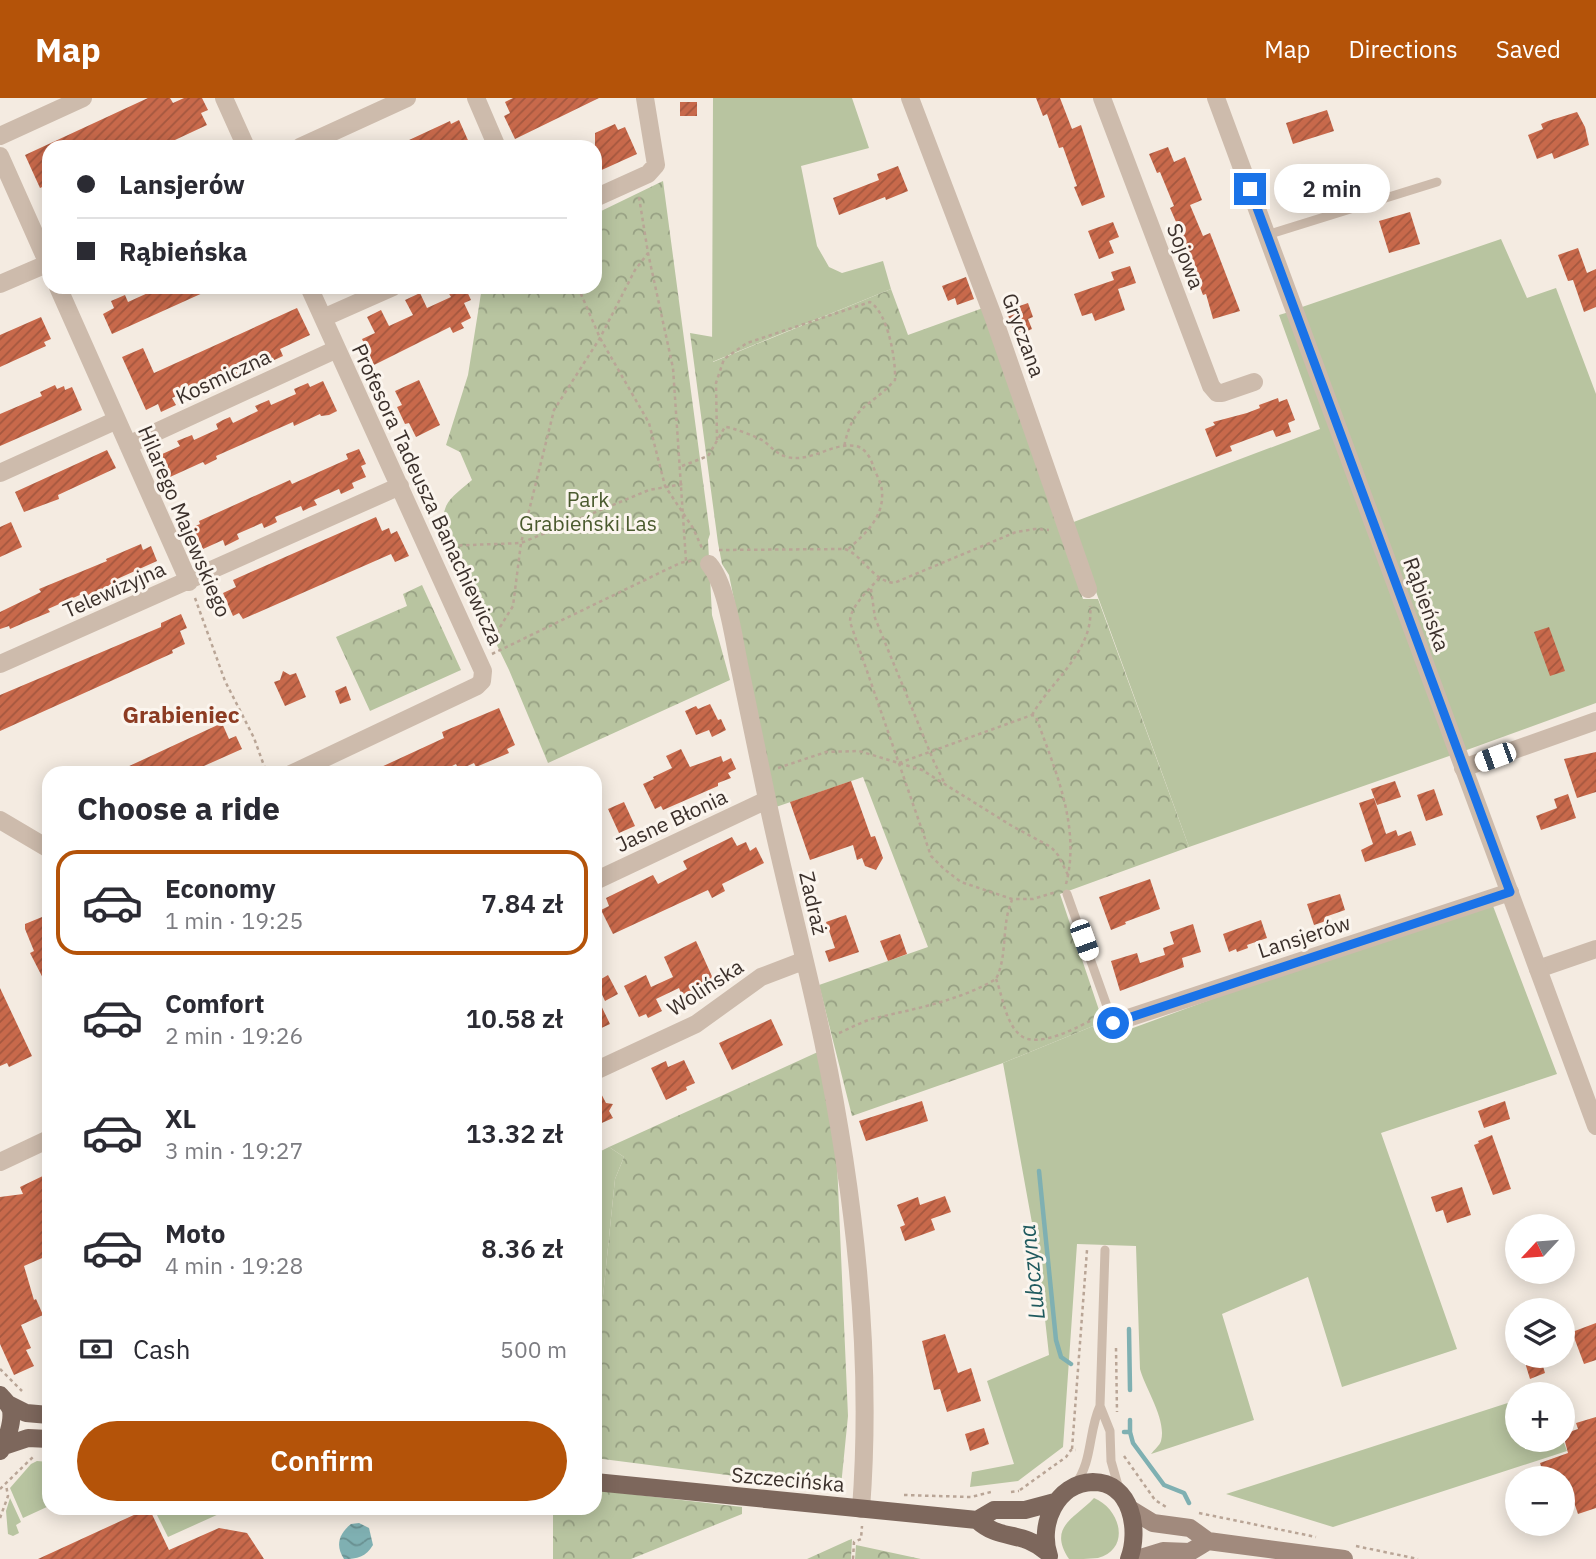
<!DOCTYPE html>
<meta charset="utf-8">
<style>
:root{--surface:#fff;--page:#f2f2f3;--text:#2b2b33;--muted:#7c7c81;--line:#e1e1e2;--accent:#b45309}
body{margin:0;font-family:"IBM Plex Sans",sans-serif;background:var(--page);color:var(--text);height:100vh;display:flex;flex-direction:column;font-size:26px;white-space:nowrap}
*{box-sizing:border-box;margin:0}
p{font-size:23px;color:var(--muted)}
.icon{flex:none;width:38px;height:38px;fill:none;stroke:currentColor;stroke-width:2;stroke-linecap:round;stroke-linejoin:round}
.map{position:relative;flex:1;overflow:hidden}
.side{position:absolute;left:42px;top:668px;width:560px;height:749px;display:flex;flex-direction:column;background:var(--surface);border-radius:21px;box-shadow:0 4px 18px #0003}
.side>*{flex:none}
.guide{position:absolute;left:42px;top:42px;width:560px;height:154px;border-radius:21px;box-shadow:0 4px 18px #0003;display:grid;align-content:center;height:154px;padding:0 35px;background:var(--surface)}
.needle{width:46px;rotate:244deg}
.controls{position:absolute;left:1505px;top:1116px;display:grid;gap:14px}
.controls a{display:grid;place-items:center;width:70px;height:70px;border-radius:50%;background:var(--surface);box-shadow:0 4px 18px #0003;font-size:35px}
.end{position:absolute;width:32px;height:32px;margin:-16px;border:9px solid #1a73e8;background:#fff;box-shadow:0 0 0 4px #fff}
.from{border-radius:50%}
.bubble{position:absolute;height:49px;border-radius:24px;background:var(--surface);box-shadow:0 4px 18px #0003;font-size:23px;font-weight:600;line-height:49px;text-align:center}
.car{position:absolute;width:21px;height:42px;margin:-21px -10px;border-radius:9px;box-shadow:0 0 5px 2px #0007;background:linear-gradient(#fff 24%,#345 0 40%,#fff 0 76%,#345 0 86%,#fff 0)}
.guide b{display:flex;align-items:center;gap:24px;height:66px;font-size:26px}
.guide b+b{border-top:2px solid var(--line)}
.guide i{width:18px;height:18px;background:var(--text)}
ul{padding:0;list-style:none}
li{display:flex;align-items:center;gap:21px;height:105px;margin:0 14px 10px;padding:0 21px;border:4px solid transparent;border-radius:21px}
li div{flex:1}
li b{display:block;font-size:26px}
li em{font-style:normal;font-weight:600}
li.active{border-color:var(--accent)}
li>.icon{width:63px;height:63px;stroke-width:1.5}
h2{padding:0 35px;font-size:32px;line-height:84px}
.pay{display:flex;align-items:center;gap:18px;height:77px;padding:0 35px;font-size:26px}
.pay p{margin-inline-start:auto}
.cta{display:flex;gap:14px;margin-top:auto;padding:14px 35px}
.cta a{flex:1;height:80px;border-radius:42px;background:var(--accent);color:#fff;font-size:28px;font-weight:600;line-height:80px;text-align:center}
header{display:flex;align-items:center;gap:42px;box-sizing:border-box;height:98px;padding:0 35px;background:var(--accent);color:#fff}
header strong{font-size:33px}
nav{display:flex;gap:38px;margin-inline-start:auto;font-size:24px}
.map>svg:first-child{display:block}
.green{fill:#b8c4a0}
.forest{fill:url(#forest-crowns)}
.water{fill:url(#water-waves)}
.lines{fill:none;stroke-linecap:round;stroke-linejoin:round}
.stream{stroke:#7fb0b2;stroke-width:4.5}
.building{fill:url(#building-hatch)}
.path{stroke:#b9a596;stroke-width:2.5;stroke-dasharray:3.5 3.5;stroke-linecap:butt}
.service{stroke:#cdbbac;stroke-width:9}
.minor{stroke:#cdbbac;stroke-width:18}
.tertiary{stroke:#cdbbac;stroke-width:18}
.secondary{stroke:#a18a7d;stroke-width:18}
.primary{stroke:#7d675c;stroke-width:18}
.route{stroke:#1a73e8;stroke-width:9}
.labels{text-anchor:middle;dominant-baseline:central;stroke-width:6;stroke-linejoin:round;paint-order:stroke}
.street-label{font-size:21px;fill:#3b302b;stroke:#fbf5ee}
.park-label{font-size:21px;fill:#4a5a2e;stroke:#fbf5ee}
.neighbourhood-label{font-size:23px;font-weight:bold;fill:#8c3b22;stroke:#fbf5ee}
.water-label{font-size:23px;font-style:italic;fill:#1f5a5e;stroke:#fbf5ee}
</style>
<header>
<strong>Map</strong>
<nav><a>Map</a><a>Directions</a><a>Saved</a></nav>
</header>
<div class="map">
<svg width="1596" height="1461" viewBox="0 0 1596 1461">
<defs>
<pattern id="forest-crowns" width="20" height="18" patternUnits="userSpaceOnUse" patternTransform="scale(1.75)"><rect width="20" height="18" fill="#b8c4a0"/><path d="M2 6a3 3 0 1 1 6 0M12 15a3 3 0 1 1 6 0" fill="none" stroke="#97a083"/></pattern>
<pattern id="water-waves" width="16" height="10" patternUnits="userSpaceOnUse" patternTransform="scale(1.75)"><rect width="16" height="10" fill="#7fb0b2"/><path d="M0 5q4-4 8 0t8 0" fill="none" stroke="#699091"/></pattern>
<pattern id="building-hatch" width="6" height="6" patternUnits="userSpaceOnUse" patternTransform="scale(1.75)"><rect width="6" height="6" fill="#c8694b"/><path d="M-1 1l2-2M0 6l6-6M5 7l2-2" fill="none" stroke="#a4573f"/></pattern>
</defs>
<rect width="100%" height="100%" fill="#f4ebe1"/>
<path class="green" d="M713,0H852L869,50L801,68L817,148L829,169L842,175L883,163L891,191L712,264Z
M1501,141L1527,200L1556,190L1596,296V605L1464,653L1302,209Z
M1289,214L1452,657L1189,749L1071,425L1320,331L1279,217Z
M1493,808L1557,976L1381,1035L1457,1251L1342,1289L1308,1179L1222,1216L1254,1322L1151,1356C1154,1352 1160,1347 1161,1343C1167,1322 1145,1290 1140,1271L1136,1148L1077,1146L1063,1349L1018,1383L970,1389L972,1374L1014,1366L987,1283L1049,1257L1038,1158L1003,965L1103,924L1111,938L1319,862Z
M609,1049L624,1059L615,1081L603,1198L595,1247V1056Z
M1517,1302V1342H1563L1567,1353L1333,1429L1226,1396Z
M37,1363L49,1364V1408L23,1420L10,1390L31,1366Z
M10,1400L21,1424L16,1427L19,1435L13,1438L8,1436L6,1413Z
M1094,1400C1121,1411 1131,1451 1098,1460C1089,1461 1078,1461 1069,1461C1047,1428 1076,1420 1094,1400Z
M154,1411H230L168,1439Z"/>
<path class="forest" d="M663,83L710,436L708,442L712,517L730,582L548,665L509,572L442,434C443,402 449,402 472,382L460,354L446,347L468,277L482,189H595V116Z
M891,191L908,237L983,210L1083,501H1098L1189,749L1060,796L1103,924L1003,965L852,1018L819,887L928,849L863,679L776,709L729,477L722,466L718,445L690,235L713,239V264Z
M422,487L461,572L370,613L336,539L407,508L403,496Z
M820,953L836,1041L848,1318L841,1388L790,1385L595,1360V1247L603,1198L615,1081L624,1059L609,1049Z
M595,1392L742,1409V1416L631,1461H553V1411L595,1410Z
M852,1441L851,1461H807L849,1442Z
M856,1447L921,1461H855Z"/>
<path class="water" d="M359,1425L369,1430L373,1447C366,1459 357,1461 344,1461C335,1447 339,1436 351,1426Z"/>
<g class="lines">
<path class="stream" d="M1039,1073L1056,1242L1061,1259L1071,1266
M1129,1231L1130,1292
M1124,1334H1130L1133,1345L1164,1387L1184,1395L1189,1405
M1130,1334V1322"/>
</g>
<path class="building" d="M148,0H170L173,5L184,0H202L208,12L201,15L207,27L160,49H49V86L40,90L25,57Z
M513,0H599L515,41L504,18L510,15L505,4Z
M1036,0H1060L1072,31L1081,27L1105,99L1082,108L1074,89L1077,88L1063,49L1059,50L1047,16L1043,18Z
M680,4H697V18H680Z
M1327,12L1334,33L1293,46L1286,25Z
M1577,14L1585,29L1589,47L1554,61L1552,55L1537,61L1528,37L1543,31L1541,26L1548,23Z
M459,22L471,49H394L450,23L451,26Z
M615,26L618,32L625,29L637,56L595,75V35Z
M1168,49L1174,64L1185,59L1202,102L1190,107L1203,138L1210,135L1240,213L1213,221L1206,196L1203,197L1193,171L1196,170L1170,110L1174,108L1160,74L1157,75L1149,56Z
M898,68L908,93L886,102L885,99L839,117L833,100L879,82L877,76Z
M1410,114L1420,146L1389,155L1379,123Z
M1113,124L1119,139L1109,143L1114,155L1099,161L1088,133Z
M1578,150L1587,175L1596,171V209L1584,214L1573,182L1568,183L1558,157Z
M1130,168L1136,185L1118,191L1125,212L1095,223L1092,215L1082,218L1074,196L1114,182L1111,174Z
M966,179L974,201L957,207L955,200L948,203L942,188Z
M148,189H216L112,236L103,216L114,210L111,203L125,197L128,204L150,194Z
M459,189H465L471,202L464,205L471,220L461,225L464,230L453,235L450,229L374,267L362,241L375,235L367,219L381,212L389,228L413,217L405,202L420,195L427,210L451,199L448,194Z
M1028,205L1033,219L1028,221L1032,231L1016,238L1006,213Z
M297,210L310,237L280,251L283,258L270,264L266,257L244,267L248,274L234,281L230,274L208,284L211,291L197,297L194,290L172,300L176,307L161,314L158,306L146,312L122,259L143,250L154,275Z
M41,219L51,241L44,244L46,248L0,269V237Z
M419,282L440,327L416,339L409,325L405,326L397,309L402,307L395,293Z
M323,283L337,313L329,317L321,318L320,316L294,328L293,324L216,358L217,361L205,367L203,364L170,379L160,357L180,348L177,343L192,337L194,342L218,331L216,326L223,322L230,319L233,325L258,313L255,308L269,302L271,307L296,296L294,291L308,285L310,289Z
M55,287L57,291L64,288L65,292L72,289L82,312L0,348V316L42,298L40,294Z
M1278,300L1279,304L1287,301L1295,322L1288,325L1291,334L1276,339L1273,332L1230,348L1232,353L1216,359L1205,331L1215,327L1213,324L1247,315L1260,310L1259,307Z
M359,351L366,366L361,368L366,379L352,385L354,390L341,396L339,391L314,402L317,407L309,410L303,413L301,408L275,419L277,424L271,427L264,430L262,425L237,436L239,441L225,448L223,442L203,451L193,429L200,426L199,423L290,382L292,386L348,361L346,356Z
M107,352L116,370L58,397L59,401L24,414L15,394Z
M376,419L382,433L389,430L391,436L397,433L409,458L395,464L391,456L243,521L239,515L233,518L223,495L236,489L233,482Z
M11,424L22,449L0,459V429Z
M141,446L143,452L151,448L157,463L115,482L116,484L100,492L83,499L82,496L48,511L50,514L26,524L10,531L9,528L0,531V514L41,494L39,491L107,463L106,461Z
M181,516L187,530L180,533L185,546L172,552L173,555L0,633V597L161,529V525Z
M1549,529L1565,573L1550,578L1534,534Z
M283,573L290,577L296,575L306,599L285,608L274,584L280,582Z
M346,588L351,602L340,606L335,593Z
M710,606L718,622L721,621L726,632L712,639L709,632L696,637L685,613L696,608L698,611Z
M499,610L515,647L507,651L509,655L476,669L474,665L459,672L456,666L436,676H366L444,640L442,634Z
M222,625L229,641L236,638L242,651L186,676H112Z
M681,651L690,669L721,658L723,664L731,660L736,671L728,675L731,680L718,685V688L663,712L661,708L655,711L643,686L654,681L653,679L672,670L666,658Z
M1596,654V694L1577,700L1564,661Z
M851,683L871,739L875,738L883,760L876,772L865,768L862,760L857,762L853,747L810,762L790,704Z
M1395,683L1401,699L1377,707L1371,691Z
M1434,691L1443,717L1426,723L1417,697Z
M1568,696L1576,720L1541,732L1536,718L1557,710L1554,701Z
M1374,700L1386,736L1396,732L1398,738L1411,733L1416,747L1365,764L1361,752L1373,746L1359,705Z
M624,704L635,728L619,735L608,711Z
M732,739L737,748L746,744L750,753L756,749L764,765L722,786L725,793L712,800L708,792L613,836L601,812L609,808L606,800L653,777L658,786L687,771L683,763Z
M1150,781L1160,811L1125,824L1126,826L1111,832L1099,799Z
M1340,796L1345,812L1325,819L1326,823L1314,827L1307,806Z
M846,817L859,854L829,864L825,853L835,850L826,824Z
M42,819L46,826L49,825V892L30,855L34,853L25,831V826Z
M1261,822L1267,840L1247,847L1248,850L1237,854L1236,851L1229,854L1223,836Z
M1193,826L1201,854L1182,860L1184,869L1120,893L1111,863L1137,855L1140,865L1165,857L1163,850L1174,846L1170,834Z
M900,836L907,856L888,863L880,843Z
M696,843L715,885L683,900L679,890L656,901L662,913L648,920L646,916L639,919L624,888L646,877L651,889L673,879L664,859Z
M608,877L618,896L605,903L596,884Z
M0,890L32,958L9,969L7,965L0,968Z
M595,895L610,926L595,933Z
M771,921L783,947L732,972L719,945Z
M684,962L695,985L686,989L687,992L666,1002L651,970L666,963L668,969Z
M595,984L606,1005L613,1006L609,1013L613,1020L595,1028Z
M922,1003L928,1023L866,1043L859,1023Z
M1505,1003L1510,1021L1484,1030L1478,1013Z
M1492,1037L1511,1091L1493,1097L1474,1047L1479,1045L1478,1043Z
M49,1075V1157L24,1168L34,1202L36,1201L43,1217L21,1227L31,1250L26,1252L34,1268L14,1277L0,1246V1099L23,1096L20,1089Z
M1462,1089L1471,1117L1447,1125L1443,1112L1436,1114L1431,1099Z
M945,1098L951,1114L931,1121L935,1132L905,1143L900,1129L905,1127L897,1107L918,1099L920,1107Z
M1596,1225V1262L1584,1266L1572,1234Z
M945,1236L958,1275L971,1270L981,1303L947,1314L940,1291L934,1292L922,1243Z
M1523,1258H1540L1545,1275L1530,1281Z
M1596,1319V1410L1578,1416L1567,1384L1563,1386V1381H1545L1540,1365L1568,1355L1563,1336L1578,1331L1576,1325Z
M984,1330L989,1346L970,1353L965,1336Z
M149,1410L169,1452L219,1430L247,1435L264,1461H38Z"/>
<g class="lines">
<path class="path" d="M639,99L648,155L673,270L686,463
M578,189L600,240L649,325L665,388L693,430L702,450
M717,342L716,285L724,261L747,245L870,204C888,215 896,262 895,282C869,311 853,305 844,349
M682,368L708,358L725,329C732,329 760,340 765,344C772,350 777,356 787,359C811,365 832,344 856,348C865,350 871,360 873,368C876,376 882,386 882,394C884,420 864,437 847,452
M445,448L521,445L649,392L683,386
M719,452L845,451C864,458 871,482 894,485L1016,434L1035,431L1049,432
M879,480C869,492 850,508 850,524L931,758L944,771L961,784L1012,801H1033L1056,794
M871,491L875,520L934,664L944,684
M195,500L225,583L254,640L267,676
M489,547L513,508L521,445L554,312L600,240L635,172L648,155
M492,556L680,465L695,462
M1032,617C1051,583 1095,552 1090,508
M899,665L1032,617L1036,619C1055,672 1081,729 1066,786
M778,670L826,654L859,653L922,672L1012,728L1051,749L1058,757L1068,777
M996,881C1003,899 1005,924 1020,937C1037,952 1081,928 1097,919
M839,935C851,930 863,923 875,920C915,911 961,902 996,881C1008,857 1001,827 1012,802
M1116,1250L1117,1314
M0,1271L22,1293
M1072,1351L1087,1152
M1124,1358L1155,1402L1166,1409
M0,1391L34,1358
M1020,1392L1066,1359L1071,1352H1076
M1011,1394L1019,1393
M904,1397L971,1399L991,1394
M1199,1415L1316,1439
M0,1420L8,1398L6,1387
M1356,1448L1418,1461
M853,1461L854,1444L861,1441L862,1428"/>
<path class="service" d="M1267,137L1437,84
M1067,796L1113,925
M1100,1308L1110,1333L1111,1363L1119,1391
M1075,1387C1093,1363 1088,1334 1100,1308L1105,1152"/>
<path class="minor" d="M224,0L246,49
M476,0L497,49
M910,0L993,218L1088,491
M1102,0L1211,288L1217,295H1222L1254,284
M0,38L83,0
M300,49L407,0
M0,58L49,168
M595,100L648,76L656,67L645,0
M0,186L49,165
M58,189L189,484
M323,220L393,189
M128,347L337,251
M0,375L117,322
M709,466C727,487 734,543 740,571C749,614 758,658 767,701C784,782 806,862 823,943C855,1097 873,1254 861,1411
M0,566L400,388
M1463,670L1596,623
M291,676L477,588L482,583L483,573L309,189
M0,722L49,751
M595,783L767,702
M1538,871L1596,851
M1113,925L1510,794
M595,973L696,926L761,879L803,863
M0,1064L49,1041"/>
<path class="tertiary" d="M1216,0L1596,1028"/>
<path class="secondary" d="M1130,1411L1153,1425L1190,1430L1208,1443L1344,1461
M1137,1461L1163,1453L1190,1454L1208,1443"/>
<path class="primary" d="M0,1297C4,1302 9,1306 11,1312C13,1323 7,1344 0,1353
M8,1306L26,1315L49,1317
M4,1348L28,1340L49,1341
M595,1384L977,1422C1001,1444 1021,1431 1048,1455
M977,1422L994,1412H1025L1055,1404
M1049,1458C1038,1427 1056,1385 1093,1384C1132,1384 1140,1433 1129,1461"/>
</g>
<g class="lines">
<path class="route" d="M1113,925L1510,794L1250,91"/>
</g>
<g class="labels">
<g class="street-label">
<text transform="translate(1186 158) rotate(69)">Sojowa</text>
<text transform="translate(1024 237) rotate(70)">Gryczana</text>
<text transform="translate(223 278) rotate(-25)">Kosmiczna</text>
<text transform="translate(428 396) rotate(65)">Profesora Tadeusza Banachiewicza</text>
<text transform="translate(185 423) rotate(67)">Hilarego Majewskiego</text>
<text transform="translate(114 491) rotate(-24)">Telewizyjna</text>
<text transform="translate(1427 506) rotate(70)">Rąbieńska</text>
<text transform="translate(671 722) rotate(-25)">Jasne Błonia</text>
<text transform="translate(814 805) rotate(77)">Zadraż</text>
<text transform="translate(1304 838) rotate(-18)">Lansjerów</text>
<text transform="translate(705 889) rotate(-33)">Wolińska</text>
<text transform="translate(788 1381) rotate(5)">Szczecińska</text>
</g>
<g class="park-label">
<text x="588" y="401">Park<tspan x="588" dy="24">Grabieński Las</tspan></text>
</g>
<g class="neighbourhood-label">
<text x="181" y="616">Grabieniec</text>
</g>
<g class="water-label">
<text transform="translate(1031 1174) rotate(-96)">Lubczyna</text>
</g>
</g>
</svg>
<div class="controls">
<a><svg class="needle" viewBox="-14 -14 28 28"><path d="M0-13l5 13h-10z" fill="#e53935"/><path d="M0 13l5-13h-10z" fill="#7c7c81"/></svg></a>
<a><svg class="icon" aria-label="layers" viewBox="0 0 24 24"><path d="M12 4l9 5-9 5-9-5zM3 14l9 5 9-5"/></svg></a>
<a>+</a>
<a>−</a>
</div>
<i class="end from" style="left:1113px;top:925px"></i>
<i class="end" style="left:1250px;top:91px"></i>
<div class="bubble" style="left:1274px;top:66px;width:116px">2 min</div>
<i class="car" style="left:1495px;top:659px;rotate:250deg"></i>
<i class="car" style="left:1084px;top:842px;rotate:160deg"></i>
<div class="guide">
<b><i class="from"></i>Lansjerów</b>
<b><i></i>Rąbieńska</b>
</div>
<section class="side">
<h2>Choose a ride</h2>
<ul>
<li class="active"><svg class="icon" aria-label="car" viewBox="0 0 24 24"><path d="M5 17H2v-5l4-1 3-4h7l3 4 3 1v5h-3M9 17h6M6 11h13"/><circle cx="7" cy="17" r="2"/><circle cx="17" cy="17" r="2"/></svg><div><b>Economy</b><p>1 min · 19:25</p></div><em>7.84 zł</em></li>
<li><svg class="icon" aria-label="car" viewBox="0 0 24 24"><path d="M5 17H2v-5l4-1 3-4h7l3 4 3 1v5h-3M9 17h6M6 11h13"/><circle cx="7" cy="17" r="2"/><circle cx="17" cy="17" r="2"/></svg><div><b>Comfort</b><p>2 min · 19:26</p></div><em>10.58 zł</em></li>
<li><svg class="icon" aria-label="car" viewBox="0 0 24 24"><path d="M5 17H2v-5l4-1 3-4h7l3 4 3 1v5h-3M9 17h6M6 11h13"/><circle cx="7" cy="17" r="2"/><circle cx="17" cy="17" r="2"/></svg><div><b>XL</b><p>3 min · 19:27</p></div><em>13.32 zł</em></li>
<li><svg class="icon" aria-label="car" viewBox="0 0 24 24"><path d="M5 17H2v-5l4-1 3-4h7l3 4 3 1v5h-3M9 17h6M6 11h13"/><circle cx="7" cy="17" r="2"/><circle cx="17" cy="17" r="2"/></svg><div><b>Moto</b><p>4 min · 19:28</p></div><em>8.36 zł</em></li>
</ul>
<div class="pay"><svg class="icon" aria-label="cash" viewBox="0 0 24 24"><path d="M3 7h18v10H3z"/><circle cx="12" cy="12" r="2"/></svg>Cash<p>500 m</p></div>
<div class="cta"><a>Confirm</a></div>
</section>
</div>
